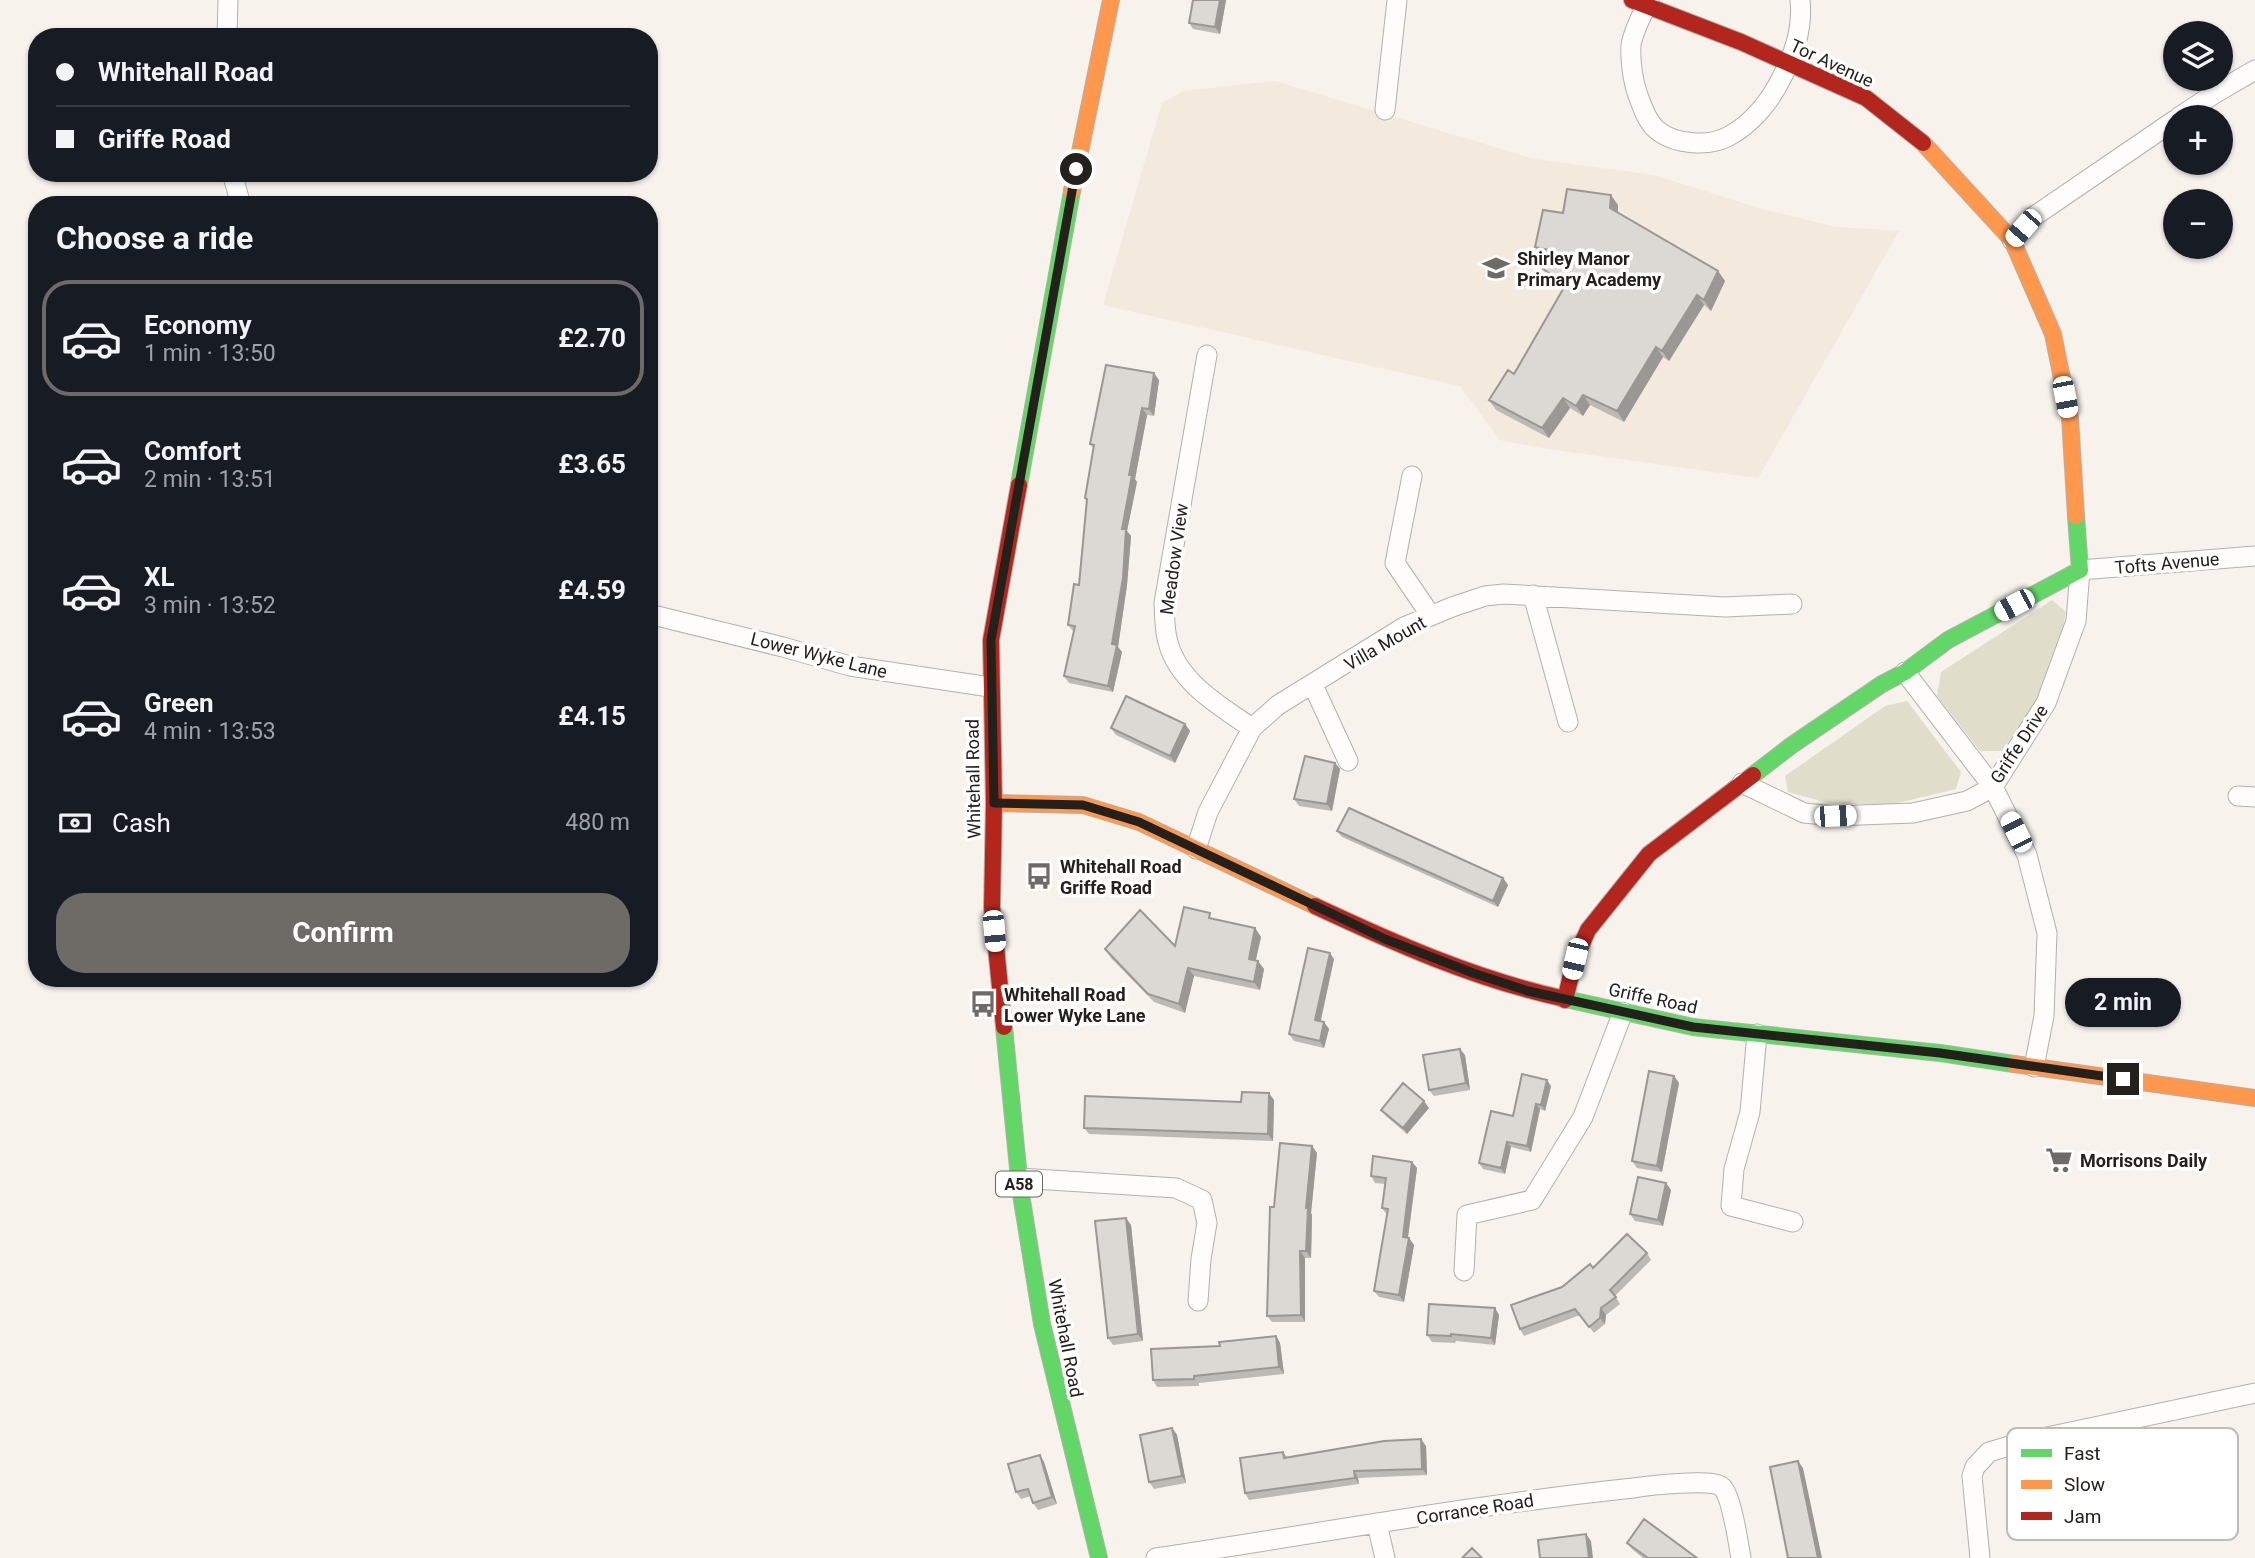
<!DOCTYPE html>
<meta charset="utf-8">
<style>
:root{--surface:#171b24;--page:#242831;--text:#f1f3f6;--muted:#9ea1a6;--line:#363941;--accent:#6e6a65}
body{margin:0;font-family:Roboto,sans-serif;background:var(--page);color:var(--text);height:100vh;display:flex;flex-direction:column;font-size:26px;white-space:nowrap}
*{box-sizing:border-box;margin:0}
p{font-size:23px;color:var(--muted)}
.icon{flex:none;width:38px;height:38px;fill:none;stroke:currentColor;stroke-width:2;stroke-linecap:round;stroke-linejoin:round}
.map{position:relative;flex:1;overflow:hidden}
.side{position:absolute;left:28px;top:196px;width:630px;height:791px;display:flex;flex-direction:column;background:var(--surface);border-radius:28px;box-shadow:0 2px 5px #0004}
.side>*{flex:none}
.top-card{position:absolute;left:28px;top:28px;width:630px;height:154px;border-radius:28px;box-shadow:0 2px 5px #0004;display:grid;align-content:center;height:154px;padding:0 28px;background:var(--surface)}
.fabs{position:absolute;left:2163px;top:21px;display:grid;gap:14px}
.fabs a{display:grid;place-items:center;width:70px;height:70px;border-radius:50%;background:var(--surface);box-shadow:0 2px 5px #0004;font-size:35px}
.end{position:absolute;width:32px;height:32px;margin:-16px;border:9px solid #24211c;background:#fff;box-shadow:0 0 0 4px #fff}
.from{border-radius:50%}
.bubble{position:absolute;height:49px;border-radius:24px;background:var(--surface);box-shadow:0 2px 5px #0004;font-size:23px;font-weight:700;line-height:49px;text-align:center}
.car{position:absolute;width:21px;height:42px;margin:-21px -10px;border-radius:9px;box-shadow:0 0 5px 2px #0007;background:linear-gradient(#fff 24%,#345 0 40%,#fff 0 76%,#345 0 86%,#fff 0)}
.top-card b{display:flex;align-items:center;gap:24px;height:66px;font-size:26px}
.top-card b+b{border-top:2px solid var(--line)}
.top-card i{width:18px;height:18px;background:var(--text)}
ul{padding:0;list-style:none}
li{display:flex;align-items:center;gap:21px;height:116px;margin:0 14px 10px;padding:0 14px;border:4px solid transparent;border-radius:28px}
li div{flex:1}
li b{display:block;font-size:26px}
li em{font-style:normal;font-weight:700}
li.on{border-color:var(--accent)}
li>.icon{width:63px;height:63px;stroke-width:1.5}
h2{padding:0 28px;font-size:32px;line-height:84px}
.pay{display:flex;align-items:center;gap:18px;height:77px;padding:0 28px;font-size:26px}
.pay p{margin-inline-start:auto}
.primary-button{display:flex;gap:14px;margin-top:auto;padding:14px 28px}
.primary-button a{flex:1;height:80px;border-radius:28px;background:var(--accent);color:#fff;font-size:28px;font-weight:700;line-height:80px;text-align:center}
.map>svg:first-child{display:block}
.built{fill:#f3e9dc}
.green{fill:#e0deca}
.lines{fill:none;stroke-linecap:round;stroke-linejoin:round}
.street-casing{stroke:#b4b0ac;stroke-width:21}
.fast-casing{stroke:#b4b0ac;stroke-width:18}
.slow-casing{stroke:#b4b0ac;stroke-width:18}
.jam-casing{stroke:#b4b0ac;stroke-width:18}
.street{stroke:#fefdfc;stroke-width:19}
.fast{stroke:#63d668;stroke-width:16}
.slow{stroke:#ff974d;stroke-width:16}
.jam{stroke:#b3261e;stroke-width:16}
.wall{fill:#bdbab6}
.shaded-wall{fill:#9a9794}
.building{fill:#dcd8d4;stroke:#9a9794;stroke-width:2}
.route{stroke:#24211c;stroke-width:9}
.labels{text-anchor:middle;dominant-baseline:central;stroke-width:7;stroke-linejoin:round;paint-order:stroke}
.shield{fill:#fff;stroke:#666460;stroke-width:2}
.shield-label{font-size:16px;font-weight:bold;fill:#24211c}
.street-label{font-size:18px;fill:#24211c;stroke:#fff}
.poi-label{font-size:18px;font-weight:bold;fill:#24211c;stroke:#fff;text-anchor:start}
.key{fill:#fff;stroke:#bdbcbb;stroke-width:2}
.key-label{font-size:19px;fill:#24211c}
</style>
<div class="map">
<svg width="2255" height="1558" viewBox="0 0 2255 1558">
<rect width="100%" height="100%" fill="#f7f2ec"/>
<path class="built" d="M1275,81L1534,159L1654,175L1765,210L1837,227L1899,231L1758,478L1548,449L1500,440L1460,386L1103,305L1162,103L1183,91Z"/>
<path class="green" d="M2052,600L2066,612L2061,638L2038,701L2002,751H1980L1937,696L1941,672Z
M1907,701L1961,772L1956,789L1889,805L1828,803L1788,792L1785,776L1885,706Z"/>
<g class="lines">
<defs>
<path id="street" d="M1649,0C1643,13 1633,31 1631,45C1630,61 1633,83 1639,98C1643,109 1648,123 1657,130C1675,145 1710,147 1729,136C1752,124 1771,100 1782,77C1795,53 1803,27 1800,0
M227,37L228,0
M1385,110L1397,0
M2179,117L2214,94L2255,70
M232,173L241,205
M2012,240L2033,217L2175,120
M1207,355L1164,603C1165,616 1164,629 1168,642C1178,682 1220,706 1252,728
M1412,476L1395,563L1431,616
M1533,595L1568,722
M649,614L783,647L850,666L990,687
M1905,672L1993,787L2027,855L2047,933L2044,1016L2034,1067
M1313,685L1348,761
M1742,783L1804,813L1835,816L1913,813L1967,801L1993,787L2046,703L2076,621L2080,570L2255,556
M2238,796L2255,797
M1196,849L1208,812L1252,728L1278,705L1404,627L1452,607L1485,596L1504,594L1725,607L1792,604
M1757,1034L1750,1112L1734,1169L1731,1206L1793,1222
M1019,1178L1176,1188L1202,1200L1207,1223L1201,1259L1198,1301
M1464,1271L1467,1215L1532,1200L1583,1117L1623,1012
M1377,1524L1385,1558
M1156,1558C1315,1534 1473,1505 1633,1488C1646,1486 1714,1478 1722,1487C1732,1497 1738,1542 1741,1558
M1980,1558L1972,1476L1975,1467L1989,1452L2019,1443L2255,1393"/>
<path id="fast" d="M1019,485L1072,191
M1753,775L1792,745L1882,684L1905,672L1948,640L2080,570L2076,516
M1561,998L1693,1027L1940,1053L2014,1064
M1004,1027L1020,1188L1042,1324L1099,1558"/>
<path id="slow" d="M1923,143L2012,240L2053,334L2070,418L2076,516
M1072,191L1111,0
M994,803L1083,805L1139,822L1315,906
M2014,1064L2255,1098"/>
<path id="jam" d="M1632,0L1741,42L1866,98L1923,143
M1315,906C1394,943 1475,979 1561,998
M1565,1000L1575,959L1588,930L1649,854L1753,775
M1004,1027L992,907L994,803L991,640L1019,485"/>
</defs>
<use href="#street" class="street-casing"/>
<use href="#fast" class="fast-casing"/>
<use href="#slow" class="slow-casing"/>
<use href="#jam" class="jam-casing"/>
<use href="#street" class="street"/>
<use href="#fast" class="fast"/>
<use href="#slow" class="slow"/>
<use href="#jam" class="jam"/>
</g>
<path class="wall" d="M1193,0H1226L1220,34L1193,29L1189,23Z
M1618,205V212L1718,271L1725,281L1711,311L1704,305L1669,361L1663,357L1624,422L1590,405L1583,416L1570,408L1549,438L1496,410L1489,400L1514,374L1564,288L1550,279L1543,269L1550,258L1542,257L1535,247L1563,213Z
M1159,380L1154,416L1147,415L1135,479L1137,482L1127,531L1131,536L1127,585L1118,647L1122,652L1113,692L1069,683L1064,676L1074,632L1068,625L1079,585L1087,501L1085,498L1094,449L1090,444Z
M1185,724L1190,731L1175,763L1116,735L1111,728Z
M1335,763L1340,769L1332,811L1299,806L1294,799Z
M1337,831L1503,878L1508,885L1498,907L1342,837Z
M1214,920L1255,928L1261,937L1256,960L1264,969L1260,990L1194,976L1185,1013L1154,1002L1111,958L1105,949L1175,946Z
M1334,959L1321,1021L1324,1022L1329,1029L1324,1048L1294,1041L1289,1034Z
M1465,1055L1470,1090L1434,1096L1429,1090Z
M1674,1076L1679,1083L1662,1172L1637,1168L1632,1161Z
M1551,1086L1545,1111L1540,1109L1531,1152L1511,1147L1505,1174L1483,1169L1479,1163L1513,1116Z
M1274,1100L1273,1141L1089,1134L1084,1128L1241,1102Z
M1429,1108L1407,1134L1386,1116L1381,1110Z
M1312,1146L1317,1153L1311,1213L1312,1215L1311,1258H1305V1322H1272L1267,1316L1274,1207Z
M1412,1162L1417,1168L1408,1238L1414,1245L1404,1302L1379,1297L1374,1291L1387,1215L1382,1208L1385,1184L1375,1183L1371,1176Z
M1671,1190L1663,1226L1635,1221L1630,1214Z
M1126,1218L1131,1225L1143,1341L1113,1345L1108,1338Z
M1647,1253L1651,1260L1615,1296L1620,1304L1606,1315L1605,1324L1594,1333L1580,1315L1524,1336L1520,1329L1562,1287L1593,1268Z
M1499,1315L1495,1345L1456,1341L1455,1343L1432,1342L1427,1335Z
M1276,1336L1280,1343L1284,1374L1199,1383V1386L1157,1387L1153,1380L1220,1346Z
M1172,1428L1177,1435L1186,1483L1154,1489L1149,1482Z
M1426,1446L1427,1475L1358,1478L1359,1484L1249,1500L1245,1493L1283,1452L1287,1457Z
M1040,1455L1044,1462L1057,1504L1038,1510L1033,1503L1031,1496L1021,1499L1016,1492Z
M1627,1543L1697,1558H1643L1632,1549Z"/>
<path class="shaded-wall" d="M1220,0H1226L1220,34L1215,27Z
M1611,195L1618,205L1617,218L1610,208Z
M1718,271L1725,281L1711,311L1704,300Z
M1697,295L1704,305L1669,361L1662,351Z
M1656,347L1663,357L1624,422L1617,411Z
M1154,373L1159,380L1154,416L1149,409Z
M1583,395L1590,405L1583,416L1576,406Z
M1563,398L1570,408L1549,438L1542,428Z
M1142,408L1147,415L1135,479L1137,482L1127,531L1131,536L1127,585L1118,647L1122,652L1113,692L1108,686L1122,529L1129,475Z
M1185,724L1190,731L1175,763L1170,756Z
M1335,763L1340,769L1332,811L1327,804Z
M1503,878L1508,885L1498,907L1493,901Z
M1255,928L1261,937L1254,967L1249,959Z
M1330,953L1334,959L1319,1027L1315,1020Z
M1258,961L1264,969L1260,990L1254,982Z
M1188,968L1194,976L1185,1013L1179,1004Z
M1324,1022L1329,1029L1324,1048L1320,1041Z
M1460,1049L1465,1055L1470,1090L1466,1083Z
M1674,1076L1679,1083L1662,1172L1657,1166Z
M1547,1080L1551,1086L1545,1111L1541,1105Z
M1269,1093L1274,1100L1273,1141L1268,1134Z
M1424,1101L1429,1108L1407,1134L1403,1128Z
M1536,1104L1540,1109L1531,1152L1527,1146Z
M1507,1142L1511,1147L1505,1174L1501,1168Z
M1312,1146L1317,1153L1311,1213L1312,1215L1311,1258L1306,1251V1208Z
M1412,1162L1417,1168L1407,1244L1403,1237Z
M1666,1183L1671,1190L1663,1226L1658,1220Z
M1126,1218L1131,1225L1143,1341L1138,1334Z
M1409,1238L1414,1245L1404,1302L1399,1295Z
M1300,1251L1305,1258V1322L1301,1315Z
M1495,1308L1499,1315L1495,1345L1491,1338Z
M1601,1308L1606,1315L1605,1324L1600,1318Z
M1276,1336L1280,1343L1284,1374L1279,1367Z
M1172,1428L1177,1435L1186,1483L1182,1476Z
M1421,1439L1426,1446L1427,1475L1422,1469Z
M1040,1455L1044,1462L1057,1504L1052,1497Z
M1798,1461L1803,1468L1822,1558H1818Z
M1354,1471L1358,1478L1359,1484L1355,1478Z
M1586,1534L1591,1541L1593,1558H1589Z"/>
<path class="building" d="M1193,0H1220L1215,27L1189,23Z
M1567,189L1611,195L1610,208L1718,271L1704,300L1697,295L1662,351L1656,347L1617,411L1583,395L1576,406L1563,398L1542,428L1489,400L1508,370L1514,374L1566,284L1543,269L1554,251L1535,247L1543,210L1563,213Z
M1106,365L1154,373L1149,409L1142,408L1129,475H1132L1122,529H1126L1123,578L1112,644L1117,645L1108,686L1064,676L1075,626L1068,625L1074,584L1079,585L1087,499L1085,498L1094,445L1090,444Z
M1126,696L1185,724L1170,756L1111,728Z
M1305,756L1335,763L1327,804L1294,799Z
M1349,808L1503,878L1493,901L1337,831Z
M1184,907L1210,913L1209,918L1255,928L1249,959L1258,961L1254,982L1188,968L1179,1004L1148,994L1105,949L1140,910L1175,946Z
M1308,948L1330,953L1315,1020L1324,1022L1320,1041L1289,1034Z
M1460,1049L1466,1083L1429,1090L1423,1055Z
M1649,1071L1674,1076L1657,1166L1632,1161Z
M1522,1074L1547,1080L1541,1105L1536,1104L1527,1146L1507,1142L1501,1168L1479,1163L1491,1111L1513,1116Z
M1403,1083L1424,1101L1403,1128L1381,1110Z
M1242,1092L1269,1093L1268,1134L1084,1128L1085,1096L1241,1102Z
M1280,1143L1312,1146L1306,1208H1308L1306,1251H1300L1301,1315L1267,1316L1270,1207H1274Z
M1373,1156L1412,1162L1403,1237L1409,1238L1399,1295L1374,1291L1388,1209L1382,1208L1386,1178L1371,1176Z
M1638,1177L1666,1183L1658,1220L1630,1214Z
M1126,1218L1138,1334L1108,1338L1095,1221Z
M1627,1234L1647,1253L1610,1290L1616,1297L1601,1308L1600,1318L1589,1327L1575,1309L1520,1329L1511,1305L1562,1287L1590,1264L1593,1268Z
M1429,1304L1495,1308L1491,1338L1451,1334V1336L1427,1335Z
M1276,1336L1279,1367L1194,1376V1379L1153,1380L1151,1349L1220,1346L1219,1342Z
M1172,1428L1182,1476L1149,1482L1140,1435Z
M1421,1439L1422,1469L1354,1471L1355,1478L1245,1493L1240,1458L1283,1452L1284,1458L1384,1441Z
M1040,1455L1052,1497L1033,1503L1028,1489L1016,1492L1008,1464Z
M1798,1461L1818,1558H1788L1770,1467Z
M1644,1519L1697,1558H1648L1627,1543Z
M1586,1534L1589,1558H1540L1538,1540Z
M1472,1548L1482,1558H1462Z"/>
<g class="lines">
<path class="route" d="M1076,169L991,640L994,803L1083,805L1139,822L1385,939L1473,973L1528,991L1693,1027L1940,1053L2123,1079"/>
</g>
<defs>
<symbol id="school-bare" viewBox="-9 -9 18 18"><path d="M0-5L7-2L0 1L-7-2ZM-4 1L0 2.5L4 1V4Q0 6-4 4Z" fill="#6e6a65" stroke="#fff" stroke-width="2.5" paint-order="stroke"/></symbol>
<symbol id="bus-bare" viewBox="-9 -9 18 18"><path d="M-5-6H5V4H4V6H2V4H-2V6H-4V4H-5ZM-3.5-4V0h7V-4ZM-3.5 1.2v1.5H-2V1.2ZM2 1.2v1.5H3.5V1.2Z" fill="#6e6a65" stroke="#fff" stroke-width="2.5" paint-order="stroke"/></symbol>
<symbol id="supermarket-bare" viewBox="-9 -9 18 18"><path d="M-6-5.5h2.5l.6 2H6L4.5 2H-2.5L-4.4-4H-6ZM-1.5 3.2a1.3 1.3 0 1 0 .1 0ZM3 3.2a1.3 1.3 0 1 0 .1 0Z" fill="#6e6a65" stroke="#fff" stroke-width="2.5" paint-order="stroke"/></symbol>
</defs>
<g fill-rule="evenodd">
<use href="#school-bare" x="1477" y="249" width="38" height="38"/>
<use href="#bus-bare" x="1020" y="857" width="38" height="38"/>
<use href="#bus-bare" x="964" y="985" width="38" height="38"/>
<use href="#supermarket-bare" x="2040" y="1141" width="38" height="38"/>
</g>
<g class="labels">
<rect class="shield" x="996" y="1171.5" width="46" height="25" rx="5"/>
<g class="shield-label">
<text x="1019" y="1184">A58</text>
</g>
<g class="street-label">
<text transform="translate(1832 63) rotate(25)">Tor Avenue</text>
<text transform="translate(1174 559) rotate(-82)">Meadow View</text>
<text transform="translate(2167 563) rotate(-5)">Tofts Avenue</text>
<text transform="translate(1385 643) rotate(-30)">Villa Mount</text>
<text transform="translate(819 655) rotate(14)">Lower Wyke Lane</text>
<text transform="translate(2019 744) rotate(-57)">Griffe Drive</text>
<text transform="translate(973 779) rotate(-91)">Whitehall Road</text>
<text transform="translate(1653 998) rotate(12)">Griffe Road</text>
<text transform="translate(1066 1338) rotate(79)">Whitehall Road</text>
<text transform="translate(1475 1509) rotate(-9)">Corrance Road</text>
</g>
<g class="poi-label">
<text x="1517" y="258">Shirley Manor<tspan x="1517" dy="21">Primary Academy</tspan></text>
<text x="1060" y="866">Whitehall Road<tspan x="1060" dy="21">Griffe Road</tspan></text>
<text x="1004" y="994">Whitehall Road<tspan x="1004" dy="21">Lower Wyke Lane</tspan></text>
<text x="2080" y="1160">Morrisons Daily</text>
</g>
</g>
<rect x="2007" y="1428" width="231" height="112" rx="10" class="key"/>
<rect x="2021" y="1449" width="31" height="8" fill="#63d668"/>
<rect x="2021" y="1480" width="31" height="9" fill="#ff974d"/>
<rect x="2021" y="1512" width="31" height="8" fill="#b3261e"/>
<g class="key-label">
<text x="2064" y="1460">Fast</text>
<text x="2064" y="1491">Slow</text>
<text x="2064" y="1523">Jam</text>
</g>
</svg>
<div class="fabs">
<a><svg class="icon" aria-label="layers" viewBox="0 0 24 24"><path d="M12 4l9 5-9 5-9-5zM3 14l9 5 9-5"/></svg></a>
<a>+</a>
<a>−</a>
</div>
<i class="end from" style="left:1076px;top:169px"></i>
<i class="end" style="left:2123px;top:1079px"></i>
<div class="bubble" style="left:2065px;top:978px;width:116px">2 min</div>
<i class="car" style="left:2023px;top:228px;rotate:221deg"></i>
<i class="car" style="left:2065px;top:397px;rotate:169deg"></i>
<i class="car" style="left:2014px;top:605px;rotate:242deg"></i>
<i class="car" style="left:1835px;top:816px;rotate:88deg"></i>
<i class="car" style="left:2016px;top:832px;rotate:333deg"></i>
<i class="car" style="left:994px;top:931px;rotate:175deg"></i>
<i class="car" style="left:1575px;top:959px;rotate:193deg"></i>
<div class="top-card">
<b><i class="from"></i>Whitehall Road</b>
<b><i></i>Griffe Road</b>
</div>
<section class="side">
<h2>Choose a ride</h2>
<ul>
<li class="on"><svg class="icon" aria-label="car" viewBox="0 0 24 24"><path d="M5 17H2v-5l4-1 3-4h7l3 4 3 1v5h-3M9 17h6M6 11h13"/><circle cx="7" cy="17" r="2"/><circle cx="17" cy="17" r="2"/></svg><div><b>Economy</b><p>1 min · 13:50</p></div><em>£2.70</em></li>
<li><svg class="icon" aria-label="car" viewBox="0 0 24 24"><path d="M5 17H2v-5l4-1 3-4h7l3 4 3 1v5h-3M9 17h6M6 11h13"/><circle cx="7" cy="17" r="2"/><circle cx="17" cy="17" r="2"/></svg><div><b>Comfort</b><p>2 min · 13:51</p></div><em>£3.65</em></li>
<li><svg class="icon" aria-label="car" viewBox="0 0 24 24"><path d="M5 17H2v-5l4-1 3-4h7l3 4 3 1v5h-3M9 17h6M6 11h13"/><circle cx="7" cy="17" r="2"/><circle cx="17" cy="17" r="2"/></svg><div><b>XL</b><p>3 min · 13:52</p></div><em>£4.59</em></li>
<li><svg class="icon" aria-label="car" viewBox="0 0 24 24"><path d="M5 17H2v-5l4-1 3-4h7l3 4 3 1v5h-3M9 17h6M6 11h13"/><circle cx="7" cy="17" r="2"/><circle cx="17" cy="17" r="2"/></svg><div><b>Green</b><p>4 min · 13:53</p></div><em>£4.15</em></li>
</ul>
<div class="pay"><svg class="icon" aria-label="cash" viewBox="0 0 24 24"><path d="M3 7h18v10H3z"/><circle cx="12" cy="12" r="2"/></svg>Cash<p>480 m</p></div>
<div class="primary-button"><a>Confirm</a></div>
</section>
</div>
